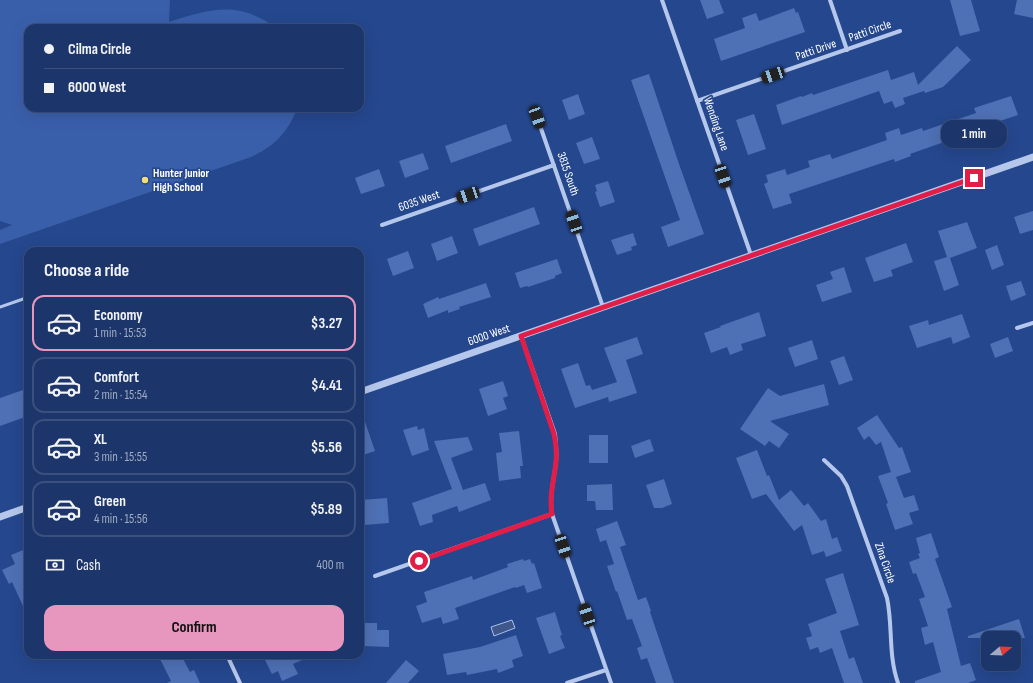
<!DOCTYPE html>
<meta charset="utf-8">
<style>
:root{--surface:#1c356a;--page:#253d70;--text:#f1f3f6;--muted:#a0abc1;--line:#3a507e;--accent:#e797bd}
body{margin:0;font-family:"Sofia Sans Condensed",sans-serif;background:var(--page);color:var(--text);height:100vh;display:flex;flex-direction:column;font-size:15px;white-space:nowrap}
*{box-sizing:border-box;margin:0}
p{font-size:13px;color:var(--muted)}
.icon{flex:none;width:22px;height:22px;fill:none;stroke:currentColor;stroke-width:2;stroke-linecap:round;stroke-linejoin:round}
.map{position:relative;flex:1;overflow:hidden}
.sheet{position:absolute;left:24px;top:247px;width:340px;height:412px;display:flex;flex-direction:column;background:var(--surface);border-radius:12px;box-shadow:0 4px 16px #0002,0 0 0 1px var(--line)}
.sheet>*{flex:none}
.guide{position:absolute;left:24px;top:24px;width:340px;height:88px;border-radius:12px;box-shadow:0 4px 16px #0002,0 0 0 1px var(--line);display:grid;align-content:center;height:88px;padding:0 20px;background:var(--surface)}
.needle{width:26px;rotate:71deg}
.fabs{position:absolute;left:981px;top:631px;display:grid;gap:8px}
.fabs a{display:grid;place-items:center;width:40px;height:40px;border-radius:8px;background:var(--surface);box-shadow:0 4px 16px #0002,0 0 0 1px var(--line);font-size:20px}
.end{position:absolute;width:18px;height:18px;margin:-9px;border:5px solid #e11d48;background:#fff;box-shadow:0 0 0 2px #fff}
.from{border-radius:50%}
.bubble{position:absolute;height:28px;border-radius:12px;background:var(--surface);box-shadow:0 4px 16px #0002,0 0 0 1px var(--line);font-size:13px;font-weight:700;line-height:28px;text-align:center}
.car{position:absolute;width:12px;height:24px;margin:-12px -6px;border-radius:5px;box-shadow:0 0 3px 1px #0007;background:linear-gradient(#222 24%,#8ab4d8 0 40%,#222 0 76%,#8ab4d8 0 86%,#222 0)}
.guide b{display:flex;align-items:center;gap:14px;height:38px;font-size:15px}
.guide b+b{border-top:1px solid var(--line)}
.guide i{width:10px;height:10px;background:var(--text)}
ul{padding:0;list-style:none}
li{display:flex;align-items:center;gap:12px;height:56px;margin:0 8px 6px;padding:0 12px;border:2px solid var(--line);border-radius:12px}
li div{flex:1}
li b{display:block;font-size:15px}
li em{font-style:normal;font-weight:700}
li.active{border-color:var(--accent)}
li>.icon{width:36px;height:36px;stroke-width:1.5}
h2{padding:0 20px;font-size:18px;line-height:48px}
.pay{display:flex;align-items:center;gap:10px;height:44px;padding:0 20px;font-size:15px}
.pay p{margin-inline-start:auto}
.action{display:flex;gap:8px;margin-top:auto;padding:8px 20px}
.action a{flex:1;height:46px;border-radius:12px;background:var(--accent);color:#111;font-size:16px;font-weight:700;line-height:46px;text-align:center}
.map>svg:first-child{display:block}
.green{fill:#3a5faa}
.water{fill:#3f578a;stroke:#a9c0eb}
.building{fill:#4e70b4}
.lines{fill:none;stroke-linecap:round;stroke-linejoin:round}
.service{stroke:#b5c7eb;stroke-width:3}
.minor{stroke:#b5c7eb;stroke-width:4}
.tertiary{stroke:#b5c7eb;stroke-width:7}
.route{stroke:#e11d48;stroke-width:5}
.poi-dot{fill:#f4de79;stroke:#25478d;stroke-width:1.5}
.labels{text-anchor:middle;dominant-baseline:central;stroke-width:3.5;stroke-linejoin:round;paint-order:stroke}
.street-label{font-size:12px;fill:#fff;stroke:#25478d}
.poi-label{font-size:12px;font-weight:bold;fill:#fff;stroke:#25478d;text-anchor:start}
</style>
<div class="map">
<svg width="1033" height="683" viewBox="0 0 1033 683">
<rect width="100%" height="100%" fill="#25478d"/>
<path class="green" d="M0,0H170L169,22C210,9 239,0 276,28H28V108L297,109C287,133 275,146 251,157L0,244V230L12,225L0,221Z"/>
<path class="water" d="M512,620L515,628L494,636L491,627Z"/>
<path class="building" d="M700,0H719L724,13L707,19Z
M950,0H971L980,31L960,36Z
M1017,0H1033V18L1014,14Z
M794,8L796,13L798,12L805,32L721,61L714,39L745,28L742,18L756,13L759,21Z
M957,46L971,60L943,87L925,93L924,91L903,98L905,104L895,108L892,101L884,104L879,91L782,125L776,105L801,96L802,97L812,93L813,95L888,70L891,80L914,72L918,85Z
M649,74L679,164L704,234L668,247L661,227L680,220L631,80Z
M578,94L585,114L569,120L562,100Z
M1011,96L1018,115L967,132V134L910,154L911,156L895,162L894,159L789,194L792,203L773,209L764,184L768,182L766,175L785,169L787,175L810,167L808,161L830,154L832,159L887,140L885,133L899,128L901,135L922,128L923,131L976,113L974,108Z
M754,114L766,149L748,155L736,120Z
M506,124L512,141L451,163L445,146Z
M592,137L600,159L584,164L576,143Z
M423,153L429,169L405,178L399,161Z
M379,169L385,186L361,194L355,178Z
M608,181L615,202L600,207L595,192L597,191L595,185Z
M534,207L540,224L479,246L473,229Z
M1033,211V230L1020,234L1014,217Z
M967,222L977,248L950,258L959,285L944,291L934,261L947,257L938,231Z
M633,233L637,245L631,247L632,250L617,255L611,240Z
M452,236L458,253L437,261L431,244Z
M906,243L913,262L891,270L893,276L874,282L865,258Z
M997,245L1004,265L992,270L985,250Z
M408,251L414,268L393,276L387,259Z
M557,259L562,273L555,276V278L528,287L527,286L520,288L515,273Z
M844,267L852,292L822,302L816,285L833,279L830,272Z
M1021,281L1026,295L1011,301L1006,286Z
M486,283L491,297L459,307L460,309L448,313V310L428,318L423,304L438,297L439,299Z
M759,312L766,336L741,344L743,350L730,355L727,347L711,353L704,333L721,327L720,326Z
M962,314L970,337L953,344L951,337L917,348L909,326L928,320L929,325Z
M637,337L643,354L626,360L637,393L609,402L608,397L575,408L561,369L578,363L586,386L590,385L592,390L617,382L604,348Z
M1008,337L1013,351L995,358L990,344Z
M812,340L818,359L795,367L788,348Z
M844,356L853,380L839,385L830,361Z
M503,381L508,396L503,398L507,409L488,416L479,389Z
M824,384L829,405L770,421L789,434L779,448L769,441L765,446L740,429L768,388L780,396Z
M23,390L28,401V416L0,426V398Z
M360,413H362L375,451L360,456Z
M877,415L899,448L902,447L911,472L896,477L904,498L914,495L919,510L909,513L913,524L895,530L886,504L888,503L878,476L891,472L881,442L876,445L869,436L864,440L857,428Z
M417,426L418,430L424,428L429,450L412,456L403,430Z
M519,431L523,466H520L521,478L499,481L496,453L502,452L499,433Z
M589,435H608V463H589Z
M468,437L473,450L451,458L463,490L485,483L491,500L459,512L457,506L432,515L433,522L420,526L412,503L452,489L434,441Z
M650,439L654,451L635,458L631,446Z
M757,450L767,476L769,475L779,500L791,490L804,506L808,503L821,521L826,519L832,539L837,537L842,551L826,557L824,551L812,555L802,525L794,531L766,494L752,499L736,458Z
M664,479L672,504L662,508H654L646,485Z
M612,484L613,510H596L595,501H587V485Z
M387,498L389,523L364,525V521H360V500Z
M617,521L626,545L620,547L638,600L646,597L651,611L650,612L674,683H656L647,658L641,660L637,648L642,646L632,619L627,620L617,591L616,592L607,566L614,564L606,540L600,542L596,529Z
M931,533L939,557L935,559L952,607L947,609L961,666L970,663L976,680L968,683H915V681L941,672L933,642L925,645L921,628L928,626L919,599L925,597L916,573L913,574L909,562L920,558L918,554L920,553L916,538Z
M28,548V617L12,582L9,584L2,570L15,564L11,555Z
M523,559L524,561L530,559L532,564L534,563L542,588L527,593L524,585L516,588L515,587L455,608L459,619L443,624L441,617L422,623L416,606L427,602L424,592L472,576L473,580L508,567L507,564Z
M843,573L859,625L840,631L849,659L854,657L863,683H844L832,648L820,653L818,647L810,650L806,638L812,636L808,624L837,613L825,579Z
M555,612L562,635L560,636L565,648L549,654L536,618Z
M1019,619L1025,638H968V636Z
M364,623H377V630H389V647L363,646Z
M516,635L523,656L512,660L514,667L498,673L497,669L467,675L466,672L447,675L443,654L480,647Z
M158,655H181L190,672L194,670L200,683H167L171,681Z
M277,655H313L293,664L298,674L282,681L278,671L272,674L265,660Z
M406,660L419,671L408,683H386Z"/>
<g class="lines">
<path class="service" d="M0,307L26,298L28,304"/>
<path class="minor" d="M662,0L751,255
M830,0L847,50
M697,101L900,31
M537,117L603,307
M382,225L554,165
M1017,328L1033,323
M521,336L555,434C556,443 557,452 556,462C554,480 549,496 552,514L611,683
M824,460L841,476L847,486L887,598C893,626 888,655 898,683
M375,576L552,514
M227,655L240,683
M567,683L606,670"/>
<path class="tertiary" d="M360,392L1033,157
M0,517L28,507"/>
</g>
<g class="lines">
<path class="route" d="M419,561L552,514C549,495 554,481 556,462C557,452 556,443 554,434L521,336L974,178"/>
</g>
<circle class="poi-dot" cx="145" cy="180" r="4"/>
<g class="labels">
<g class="street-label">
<text transform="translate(870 31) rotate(-19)">Patti Circle</text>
<text transform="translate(816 50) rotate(-19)">Patti Drive</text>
<text transform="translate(716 124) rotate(71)">Wending Lane</text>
<text transform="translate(568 174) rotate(71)">3815 South</text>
<text transform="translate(419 201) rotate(-19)">6035 West</text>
<text transform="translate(489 335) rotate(-19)">6000 West</text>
<text transform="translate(885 563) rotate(71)">Zina Circle</text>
</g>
<g class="poi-label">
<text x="153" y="173">Hunter Junior<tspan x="153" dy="14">High School</tspan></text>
</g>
</g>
</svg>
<div class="fabs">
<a><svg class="needle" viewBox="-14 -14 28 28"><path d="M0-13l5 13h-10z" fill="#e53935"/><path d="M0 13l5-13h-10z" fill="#a0abc1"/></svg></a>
</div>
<i class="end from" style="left:419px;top:561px"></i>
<i class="end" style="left:974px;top:178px"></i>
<div class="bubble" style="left:941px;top:120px;width:66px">1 min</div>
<i class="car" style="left:773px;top:75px;rotate:251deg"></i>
<i class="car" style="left:537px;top:117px;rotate:160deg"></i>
<i class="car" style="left:723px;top:176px;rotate:161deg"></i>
<i class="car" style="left:468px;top:195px;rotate:251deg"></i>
<i class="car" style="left:574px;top:222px;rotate:341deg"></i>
<i class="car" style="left:563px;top:546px;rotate:161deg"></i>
<i class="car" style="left:587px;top:615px;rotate:341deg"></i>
<div class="guide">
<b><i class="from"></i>Cilma Circle</b>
<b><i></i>6000 West</b>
</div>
<section class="sheet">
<h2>Choose a ride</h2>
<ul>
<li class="active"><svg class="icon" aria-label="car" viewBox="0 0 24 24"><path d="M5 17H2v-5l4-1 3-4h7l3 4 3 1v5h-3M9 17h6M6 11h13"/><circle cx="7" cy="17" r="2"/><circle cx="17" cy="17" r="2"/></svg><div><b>Economy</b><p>1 min · 15:53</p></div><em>$3.27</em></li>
<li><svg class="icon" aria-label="car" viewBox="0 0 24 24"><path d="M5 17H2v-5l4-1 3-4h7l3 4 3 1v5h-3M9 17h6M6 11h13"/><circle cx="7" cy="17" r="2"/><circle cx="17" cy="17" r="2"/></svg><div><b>Comfort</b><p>2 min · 15:54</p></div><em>$4.41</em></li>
<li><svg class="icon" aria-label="car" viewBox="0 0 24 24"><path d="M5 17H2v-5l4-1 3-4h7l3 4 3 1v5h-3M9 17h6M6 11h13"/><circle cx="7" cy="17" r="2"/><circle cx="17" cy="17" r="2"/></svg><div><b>XL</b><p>3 min · 15:55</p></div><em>$5.56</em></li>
<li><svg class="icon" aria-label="car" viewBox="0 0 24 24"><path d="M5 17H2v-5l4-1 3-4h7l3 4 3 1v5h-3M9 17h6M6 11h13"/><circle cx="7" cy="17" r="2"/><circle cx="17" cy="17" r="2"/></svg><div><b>Green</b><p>4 min · 15:56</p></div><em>$5.89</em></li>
</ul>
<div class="pay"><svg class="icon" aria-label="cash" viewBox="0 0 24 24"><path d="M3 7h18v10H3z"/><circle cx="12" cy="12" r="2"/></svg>Cash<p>400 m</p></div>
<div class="action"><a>Confirm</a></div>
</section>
</div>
